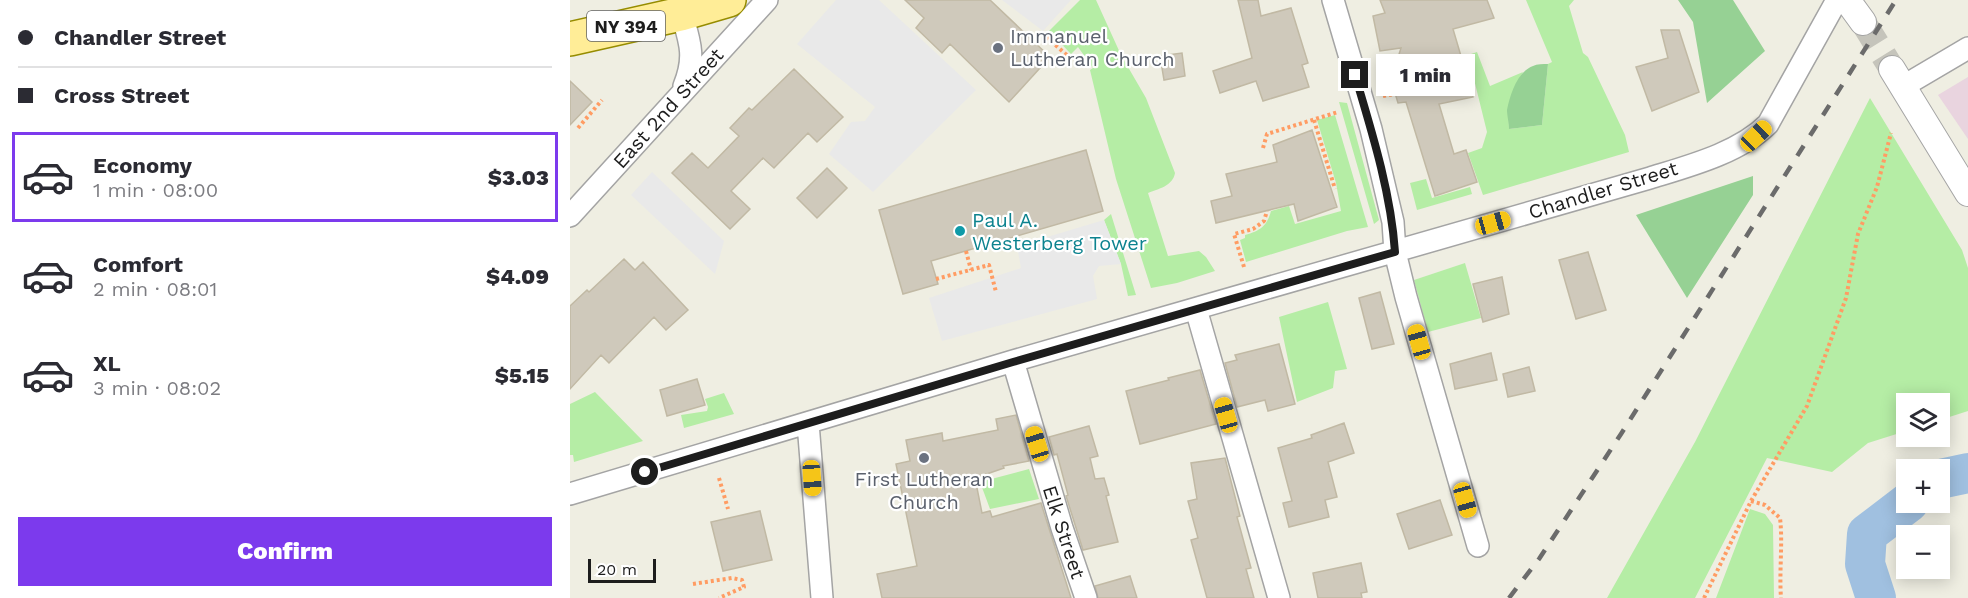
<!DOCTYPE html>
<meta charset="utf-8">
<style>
:root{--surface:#fff;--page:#f2f2f3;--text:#2b2b33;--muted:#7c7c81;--line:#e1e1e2;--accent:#7c3aed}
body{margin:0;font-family:"Work Sans",sans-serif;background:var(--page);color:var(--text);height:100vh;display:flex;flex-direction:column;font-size:22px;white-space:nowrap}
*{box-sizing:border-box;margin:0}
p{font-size:20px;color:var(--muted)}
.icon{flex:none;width:33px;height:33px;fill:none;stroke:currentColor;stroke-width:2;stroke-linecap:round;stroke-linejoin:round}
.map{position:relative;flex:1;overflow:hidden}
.side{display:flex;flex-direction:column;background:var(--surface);width:570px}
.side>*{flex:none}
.guide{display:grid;align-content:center;height:132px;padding:0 18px;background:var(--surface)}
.controls{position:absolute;left:1326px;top:393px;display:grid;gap:12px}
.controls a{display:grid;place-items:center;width:54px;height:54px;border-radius:0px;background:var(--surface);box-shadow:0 3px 15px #0003;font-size:30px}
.scale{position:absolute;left:18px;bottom:15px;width:68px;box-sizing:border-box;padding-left:6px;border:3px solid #1d1d1d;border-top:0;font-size:16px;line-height:21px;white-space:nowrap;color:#1d1d1d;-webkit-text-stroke:4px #fff;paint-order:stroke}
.end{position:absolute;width:27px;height:27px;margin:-14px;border:8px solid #1d1d1d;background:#fff;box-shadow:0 0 0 3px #fff}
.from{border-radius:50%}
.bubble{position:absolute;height:42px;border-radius:0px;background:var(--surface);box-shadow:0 3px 15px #0003;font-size:20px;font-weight:800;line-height:42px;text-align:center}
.car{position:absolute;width:18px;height:36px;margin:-18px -9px;border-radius:8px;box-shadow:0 0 4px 2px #0007;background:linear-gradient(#f5c518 24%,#345 0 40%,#f5c518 0 76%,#345 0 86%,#f5c518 0)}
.guide b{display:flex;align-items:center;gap:21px;height:57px;font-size:22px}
.guide b+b{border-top:2px solid var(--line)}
.guide i{width:15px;height:15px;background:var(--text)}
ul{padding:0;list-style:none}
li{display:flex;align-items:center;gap:18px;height:90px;margin:0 12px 9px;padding:0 6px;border:3px solid transparent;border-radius:0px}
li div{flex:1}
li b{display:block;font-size:22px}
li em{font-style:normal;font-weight:800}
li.on{border-color:var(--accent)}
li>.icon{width:54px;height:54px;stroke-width:1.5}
.cta{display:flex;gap:12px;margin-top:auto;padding:12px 18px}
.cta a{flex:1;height:69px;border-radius:0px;background:var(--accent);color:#fff;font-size:24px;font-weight:800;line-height:69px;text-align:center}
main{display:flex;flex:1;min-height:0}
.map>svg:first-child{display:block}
.industrial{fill:#e9d4df}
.grass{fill:#b5eda5}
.forest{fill:#96d194}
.parking{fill:#e9e9e9}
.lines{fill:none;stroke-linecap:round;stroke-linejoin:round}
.river{stroke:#a0c0e0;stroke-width:40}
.building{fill:#cfc9bb;stroke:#c1b9a4;stroke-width:1.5}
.tertiary-tunnel{stroke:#c5c4bb;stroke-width:26;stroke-dasharray:26 13;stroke-linecap:butt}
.minor-casing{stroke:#a4a4a4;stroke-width:24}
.tertiary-casing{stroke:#a4a4a4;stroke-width:28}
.primary-casing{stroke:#968c00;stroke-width:36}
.path{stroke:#ff9c63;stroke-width:4;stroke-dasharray:3 3;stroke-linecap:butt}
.minor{stroke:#fff;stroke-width:21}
.tertiary{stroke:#fff;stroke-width:26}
.primary{stroke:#ffed97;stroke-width:33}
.rail{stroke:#6b6b6b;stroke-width:4.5;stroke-dasharray:12 12;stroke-linecap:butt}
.route{stroke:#1d1d1d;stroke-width:8}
.worship-dot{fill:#6b7280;stroke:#fff;stroke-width:2}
.culture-dot{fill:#0f9aa8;stroke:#fff;stroke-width:2}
.labels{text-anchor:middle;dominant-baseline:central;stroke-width:4.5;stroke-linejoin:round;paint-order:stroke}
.shield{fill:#fff;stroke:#616161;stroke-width:1.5}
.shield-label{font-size:18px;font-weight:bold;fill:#1d1d1d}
.worship-label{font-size:20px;fill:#5b616d;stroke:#fff;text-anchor:start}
.street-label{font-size:20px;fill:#1d1d1d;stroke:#fff}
.culture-label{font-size:20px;fill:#0d838f;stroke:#fff;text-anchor:start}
</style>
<main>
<section class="side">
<div class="guide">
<b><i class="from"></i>Chandler Street</b>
<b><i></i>Cross Street</b>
</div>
<ul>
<li class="on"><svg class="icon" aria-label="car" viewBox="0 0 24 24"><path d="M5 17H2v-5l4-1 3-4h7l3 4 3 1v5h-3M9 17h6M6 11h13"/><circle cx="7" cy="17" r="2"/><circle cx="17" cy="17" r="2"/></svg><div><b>Economy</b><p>1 min · 08:00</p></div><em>$3.03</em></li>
<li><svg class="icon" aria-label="car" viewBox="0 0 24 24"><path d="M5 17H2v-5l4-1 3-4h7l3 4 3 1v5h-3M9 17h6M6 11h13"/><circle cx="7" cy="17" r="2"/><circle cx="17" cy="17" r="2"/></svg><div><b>Comfort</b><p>2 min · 08:01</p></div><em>$4.09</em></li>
<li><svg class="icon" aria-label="car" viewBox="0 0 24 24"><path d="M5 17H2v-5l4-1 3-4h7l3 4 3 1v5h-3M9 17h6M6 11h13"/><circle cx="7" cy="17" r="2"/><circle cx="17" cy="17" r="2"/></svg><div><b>XL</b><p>3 min · 08:02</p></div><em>$5.15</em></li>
</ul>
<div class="cta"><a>Confirm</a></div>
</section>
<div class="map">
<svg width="1398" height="598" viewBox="0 0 1398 598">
<rect width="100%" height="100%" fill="#efeee2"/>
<path class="industrial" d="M1398,77V139L1368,95Z"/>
<path class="grass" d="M510,0H526L551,55L576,98L605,173C603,186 588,189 578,193L598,256L629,251L636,257L645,271L607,283L581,288L546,179L520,70L523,68L508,47L501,54L479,31Z
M956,0H1004L999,6L1013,53L1018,57L1055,135L1059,152L913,195L898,153L912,148L917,132L898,55L907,52L920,86L953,72C941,93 938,105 939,129L972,125L978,64L982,62Z
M1300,98L1392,250L1398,268V411L1370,420V404H1336V431L1298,443L1262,472L1197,458L1125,598H1037L1125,442Z
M769,102L777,103L809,220L804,224Z
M765,115L798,227L777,231L676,262L670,240L675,238V235C690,231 697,226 701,211L719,206L725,224L771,211L766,183L747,120Z
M856,179L862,198L900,187L902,194L847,210L840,183Z
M541,214L566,295L558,296L551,264L534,220Z
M895,263L911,318L858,332L844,280Z
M758,302L777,369L765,371L763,388L727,402L709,317Z
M25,392L73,441L4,462L3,455H0V404Z
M154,393L164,414L114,428L111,415L137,411L138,407L135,399Z
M459,469L469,499L420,509L410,482Z
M1180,509L1195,514L1203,525L1204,598H1146Z"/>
<path class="forest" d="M1108,0H1163L1195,51L1137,103L1123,22Z
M978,64L972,125L939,129C939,123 937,115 937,110C940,95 947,72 963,66C967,64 973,64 978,64Z
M1183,176V195L1117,298L1066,215Z"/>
<path class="parking" d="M266,0H309L406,90L303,192L259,154L281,122L295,121L305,107L227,44Z
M432,0H501L473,31Z
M82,172L154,241L145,274L61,195Z
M534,220L551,264L529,266L523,276L527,299L372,341L359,298L451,268L447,246Z"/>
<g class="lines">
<path class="river" d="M1370,479L1398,473
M1306,598L1295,564L1297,534L1339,502"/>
</g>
<path class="building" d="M335,0H420L480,57L439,102L380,44L372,53L346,28L354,18Z
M668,0H688L691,16L721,8L738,63L732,65L739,87L693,101L686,81L650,93L643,71L682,58Z
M810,0H917L924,18L883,29L903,97L869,104L884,154L896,150L907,182L865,196L836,102L828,103L821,80L831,48L810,51L803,16L815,13Z
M1091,30H1109L1129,92L1082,111L1066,67L1098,58Z
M612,53L615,76L594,80L590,56Z
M224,69L273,117L247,142L238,133L204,168L193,158L161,191L180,209L160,229L102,173L122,153L138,168L169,136L160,128L179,108L182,110Z
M0,81L22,102L0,125Z
M742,130L767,207L728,221L724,204L646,223L641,201L662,196L656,174L707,162L703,145Z
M516,150L533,211L361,261L368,284L333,294L309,210Z
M257,168L277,188L247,218L227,198Z
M1018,252L1036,310L1006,319L989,260Z
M54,259L65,270L73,262L118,310L96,330L84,317L39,363L31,355L0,389V306L17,290L19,292Z
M932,277L939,314L913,322L903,284Z
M810,292L824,344L802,349L789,298Z
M709,344L725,404L698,411L695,400L667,407L655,363L667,360L665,355Z
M921,353L927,380L885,389L880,364Z
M959,367L965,391L938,397L933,374Z
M630,370L646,424L570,444L556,391L599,380L598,378Z
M127,379L135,405L97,416L90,390Z
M446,415L459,461L433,466L434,468L405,478L412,513L420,511L422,517L471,503L501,598H312L307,574L347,566L326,464L340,461L336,440L372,433L373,441L428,430L426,419Z
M774,423L784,453L758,462L767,497L755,500L759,517L719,527L713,503L722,501L708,448L742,438L741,435Z
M519,426L528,456L520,458L525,479L534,478L539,495L536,496L548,542L513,550L496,496L498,495L487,454L484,455L479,437Z
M655,458L670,516L667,517L681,568L676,569L684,598H637L621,540L628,538L618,501L627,499L621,463Z
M870,500L882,535L839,549L827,514Z
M190,511L202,560L153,571L141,522Z
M791,563L797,592L791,593L792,598H748L743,573Z
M560,576L567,598H528L525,586Z"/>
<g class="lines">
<path class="tertiary-tunnel" d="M1293,22L1322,69"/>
<defs>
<path id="minor" d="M763,0L801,129L823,222L825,252L836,297L908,546
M109,4C117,36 128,52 114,86
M1332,87L1398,48
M0,216L197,0
M626,309L709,598
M443,361L492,528L516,598
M238,423L252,598
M0,494L443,361L1080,178C1119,166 1169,153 1198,124L1267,0"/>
<path id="tertiary" d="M1277,0L1293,22
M1322,69L1398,193"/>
<path id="primary" d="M0,39L111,14L159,0"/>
</defs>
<use href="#minor" class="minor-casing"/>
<use href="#tertiary" class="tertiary-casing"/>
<use href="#primary" class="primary-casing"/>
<path class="path" d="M472,33L499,57
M813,96L825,94
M744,120L765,189
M8,128L32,100
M693,148L697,134L768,112
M396,251L401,270
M674,267L664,234L683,229L694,221L697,211
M366,279L419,265L426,292
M149,478L158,509
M1181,501L1195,505L1210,518C1213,543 1209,571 1211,598
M123,584L162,578L172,580L174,587L149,598
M1134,598L1181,501L1237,406L1276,298L1288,234L1307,187L1321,133"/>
<use href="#minor" class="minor"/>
<use href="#tertiary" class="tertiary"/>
<use href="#primary" class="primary"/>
<path class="rail" d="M939,598L969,559L1051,434L1326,0"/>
</g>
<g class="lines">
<path class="route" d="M75,472L443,362L825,252C821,193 802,132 785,75"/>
</g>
<g class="worship-dot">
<circle cx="428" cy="48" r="6"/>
<circle cx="354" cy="458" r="6"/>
</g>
<circle class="culture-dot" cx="390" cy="231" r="6"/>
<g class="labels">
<rect class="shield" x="17" y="11" width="78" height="30" rx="4.5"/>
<g class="shield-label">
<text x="56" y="26">NY 394</text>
</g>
<g class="worship-label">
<text x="440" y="36">Immanuel<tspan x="440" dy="23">Lutheran Church</tspan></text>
<text x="354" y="479" text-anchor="middle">First Lutheran<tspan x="354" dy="23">Church</tspan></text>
</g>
<g class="street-label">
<text transform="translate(98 108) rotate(-48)">East 2nd Street</text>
<text transform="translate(1033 190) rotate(-17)">Chandler Street</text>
<text transform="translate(494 532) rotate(72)">Elk Street</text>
</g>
<g class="culture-label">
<text x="402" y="220">Paul A.<tspan x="402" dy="23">Westerberg Tower</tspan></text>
</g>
</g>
</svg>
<div class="controls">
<a><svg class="icon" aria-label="layers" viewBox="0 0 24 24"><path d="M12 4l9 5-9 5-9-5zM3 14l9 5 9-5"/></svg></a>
<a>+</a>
<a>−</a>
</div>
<div class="scale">20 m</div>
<i class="end from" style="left:75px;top:472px"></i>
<i class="end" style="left:785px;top:75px"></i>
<div class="bubble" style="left:806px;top:54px;width:99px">1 min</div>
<i class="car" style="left:1186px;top:136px;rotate:46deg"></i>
<i class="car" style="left:923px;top:223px;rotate:74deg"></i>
<i class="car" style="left:849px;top:342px;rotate:344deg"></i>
<i class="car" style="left:656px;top:415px;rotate:344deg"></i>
<i class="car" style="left:467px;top:444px;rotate:343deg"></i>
<i class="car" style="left:242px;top:478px;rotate:176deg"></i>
<i class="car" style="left:895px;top:500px;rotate:164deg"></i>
</div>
</main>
